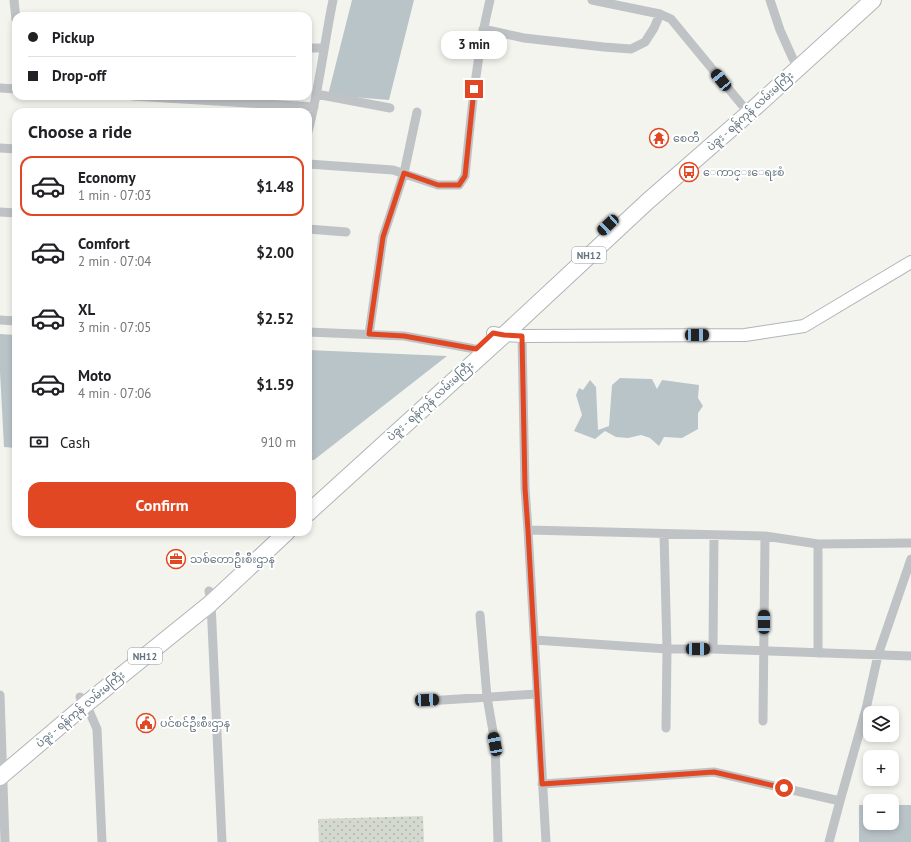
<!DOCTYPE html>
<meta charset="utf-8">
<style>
:root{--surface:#fff;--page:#f6f6f6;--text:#202124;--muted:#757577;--line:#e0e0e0;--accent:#e14722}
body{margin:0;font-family:"PT Sans","Noto Sans Myanmar",sans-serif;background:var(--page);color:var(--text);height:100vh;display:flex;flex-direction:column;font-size:15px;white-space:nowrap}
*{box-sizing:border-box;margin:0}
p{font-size:13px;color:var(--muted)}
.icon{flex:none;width:22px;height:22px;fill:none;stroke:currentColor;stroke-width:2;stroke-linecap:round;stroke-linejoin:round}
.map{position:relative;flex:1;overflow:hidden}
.details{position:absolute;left:12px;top:108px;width:300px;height:428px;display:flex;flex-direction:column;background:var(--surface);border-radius:12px;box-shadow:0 2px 6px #0003}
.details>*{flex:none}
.top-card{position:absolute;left:12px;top:12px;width:300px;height:88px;border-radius:12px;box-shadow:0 2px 6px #0003;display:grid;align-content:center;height:88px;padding:0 16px;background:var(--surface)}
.tools{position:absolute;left:863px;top:706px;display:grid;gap:8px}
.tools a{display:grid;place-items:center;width:36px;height:36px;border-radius:8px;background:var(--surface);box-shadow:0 2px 6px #0003;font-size:20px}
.end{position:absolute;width:18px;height:18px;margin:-9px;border:5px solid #e14722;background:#fff;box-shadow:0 0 0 2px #fff}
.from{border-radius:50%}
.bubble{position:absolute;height:28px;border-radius:12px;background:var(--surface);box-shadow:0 2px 6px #0003;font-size:13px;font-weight:700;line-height:28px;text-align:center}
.car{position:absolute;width:12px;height:24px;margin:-12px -6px;border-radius:5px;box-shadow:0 0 3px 1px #0007;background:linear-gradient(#222 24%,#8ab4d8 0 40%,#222 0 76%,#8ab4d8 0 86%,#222 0)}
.top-card b{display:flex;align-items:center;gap:14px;height:38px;font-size:15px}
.top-card b+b{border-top:1px solid var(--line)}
.top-card i{width:10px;height:10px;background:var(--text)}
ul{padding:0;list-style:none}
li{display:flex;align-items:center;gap:12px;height:60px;margin:0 8px 6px;padding:0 8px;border:2px solid transparent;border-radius:12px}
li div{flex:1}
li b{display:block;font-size:15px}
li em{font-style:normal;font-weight:700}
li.active{border-color:var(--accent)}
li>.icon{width:36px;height:36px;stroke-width:1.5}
h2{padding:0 16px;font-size:18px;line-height:48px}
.pay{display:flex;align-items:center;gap:10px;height:44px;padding:0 16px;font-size:15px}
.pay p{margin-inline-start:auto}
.primary-button{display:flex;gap:8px;margin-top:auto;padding:8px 16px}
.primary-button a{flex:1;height:46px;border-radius:12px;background:var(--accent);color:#fff;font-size:16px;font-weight:700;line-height:46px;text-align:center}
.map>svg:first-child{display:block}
.grass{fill:url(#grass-dots)}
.water{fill:#b9c4c9}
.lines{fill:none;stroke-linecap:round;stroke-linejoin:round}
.secondary-casing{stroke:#afb5b9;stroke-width:14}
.highway-casing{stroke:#b0b4b7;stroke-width:18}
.street{stroke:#bfc3c6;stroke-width:9}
.secondary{stroke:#fff;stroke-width:12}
.highway{stroke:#fff;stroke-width:16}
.route{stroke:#e14722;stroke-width:5}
.labels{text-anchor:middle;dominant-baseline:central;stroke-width:4;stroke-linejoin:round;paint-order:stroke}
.shield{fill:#fff;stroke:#929ea6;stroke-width:1}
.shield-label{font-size:10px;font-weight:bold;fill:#637480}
.street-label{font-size:11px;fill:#637480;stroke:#fff}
.poi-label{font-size:11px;fill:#637480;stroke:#fff;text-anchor:start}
</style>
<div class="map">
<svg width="911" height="842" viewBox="0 0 911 842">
<defs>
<pattern id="grass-dots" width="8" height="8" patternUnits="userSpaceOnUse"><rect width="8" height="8" fill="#d3d9cf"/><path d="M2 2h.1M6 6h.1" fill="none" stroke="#afb5ad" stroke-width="1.8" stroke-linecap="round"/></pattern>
</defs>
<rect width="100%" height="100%" fill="#f4f4ef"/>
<path class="grass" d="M423,816L424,842H319L318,819Z"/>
<path class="water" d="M352,0H414L389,100L328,95Z
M0,334L16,335V448L4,447L0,372Z
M308,350L447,356L314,460H308Z
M620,378L652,379L657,389L662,380L699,385L698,398L703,406L698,413V429L682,438L664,437L659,446L650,438L641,435L628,438L616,437L605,431L595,439L574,431L582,415L576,395L579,388L583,390L590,380L596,387L598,430L609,426L612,385Z
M859,805H870V823H892V805H911V842H859Z"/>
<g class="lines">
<defs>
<path id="secondary" d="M493,333L504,335L522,336L745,335L804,326L911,262"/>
<path id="highway" d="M308,513L504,335L648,201L750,112L873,0
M0,777L86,704L211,603L287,532"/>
</defs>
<use href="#secondary" class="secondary-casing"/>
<use href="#highway" class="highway-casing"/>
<path class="street" d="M14,0L16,20
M592,0L660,14L671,19L742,105
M770,0L780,30L793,59
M483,29L524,38L604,47L631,49L645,42L654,28L660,14
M308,48H324
M0,88L16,89
M316,94L390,108
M133,96L314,107
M308,132C319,89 324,44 333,0
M0,148L16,149
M308,164L393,170L438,185H459L465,176C471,117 476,58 490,0
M0,212L16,213
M308,229L346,232
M0,320L16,321
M308,332L404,336L486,351
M369,334L383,237L404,173L417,112
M522,336L525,488L528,530L546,842
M528,530L765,536L818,544L911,543
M664,534L667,649L666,728
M209,591L211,603L222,842
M480,615L487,697L495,743L498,842
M535,640L667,649H713L911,656
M713,649L714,535
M818,653V544
M0,695L5,842
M80,697L86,704L97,729L102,842
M427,701L537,694
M763,721L765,536
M542,784L714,772L840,801L829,842
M840,801L866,709L878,655L911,559"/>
<use href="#secondary" class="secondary"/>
<use href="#highway" class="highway"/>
</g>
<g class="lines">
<path class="route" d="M474,89L465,176L459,185H438L404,173L383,237L369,334L404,336L476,349L493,333L504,335L522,336L525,488L528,530L542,784L714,772L784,788"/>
</g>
<defs>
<symbol id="temple-ring" viewBox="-11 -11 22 22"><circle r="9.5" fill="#fff" stroke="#e14722" stroke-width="1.5"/><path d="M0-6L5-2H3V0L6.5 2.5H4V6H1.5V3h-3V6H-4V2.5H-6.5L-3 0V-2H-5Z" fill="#e14722"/></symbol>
<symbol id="bus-ring" viewBox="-11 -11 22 22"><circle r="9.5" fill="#fff" stroke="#e14722" stroke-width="1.5"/><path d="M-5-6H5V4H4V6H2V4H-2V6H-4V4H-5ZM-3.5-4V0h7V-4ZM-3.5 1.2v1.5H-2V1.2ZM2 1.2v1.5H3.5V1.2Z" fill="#e14722"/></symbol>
<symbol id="office-ring" viewBox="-11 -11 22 22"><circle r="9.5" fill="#fff" stroke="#e14722" stroke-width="1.5"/><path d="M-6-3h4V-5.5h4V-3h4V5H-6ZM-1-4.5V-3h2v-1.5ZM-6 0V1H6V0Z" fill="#e14722"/></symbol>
<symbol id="civic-ring" viewBox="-11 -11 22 22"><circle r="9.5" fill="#fff" stroke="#e14722" stroke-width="1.5"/><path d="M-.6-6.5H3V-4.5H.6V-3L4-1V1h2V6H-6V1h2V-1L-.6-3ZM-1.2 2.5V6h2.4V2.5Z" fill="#e14722"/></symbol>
</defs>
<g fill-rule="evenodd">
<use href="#temple-ring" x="648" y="127" width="22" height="22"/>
<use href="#bus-ring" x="678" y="161" width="22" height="22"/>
<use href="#office-ring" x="165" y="548" width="22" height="22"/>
<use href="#civic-ring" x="135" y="712" width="22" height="22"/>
</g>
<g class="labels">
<g class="shield">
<rect x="572" y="247" width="34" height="16" rx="3"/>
<rect x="128" y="648" width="34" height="16" rx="3"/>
</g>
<g class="shield-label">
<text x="589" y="255">NH12</text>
<text x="145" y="656">NH12</text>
</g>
<g class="street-label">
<text transform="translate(750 111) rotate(-42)">ပဲခူး - ရန်ကုန် လမ်းမကြီး</text>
<text transform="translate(430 401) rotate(-42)">ပဲခူး - ရန်ကုန် လမ်းမကြီး</text>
<text transform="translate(80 709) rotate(-40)">ပဲခူး - ရန်ကုန် လမ်းမကြီး</text>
</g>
<g class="poi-label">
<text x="673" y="138">စေတီ</text>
<text x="703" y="172">ေကာင္းေရႊစံ</text>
<text x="190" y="559">သစ်တောဦးစီးဌာန</text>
<text x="160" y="723">ပင်စင်ဦးစီးဌာန</text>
</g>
</g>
</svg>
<div class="tools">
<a><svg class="icon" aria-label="layers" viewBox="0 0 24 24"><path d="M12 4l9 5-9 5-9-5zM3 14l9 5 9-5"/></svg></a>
<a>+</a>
<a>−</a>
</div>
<i class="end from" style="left:784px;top:788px"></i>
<i class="end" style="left:474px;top:89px"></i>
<div class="bubble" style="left:441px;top:31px;width:66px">3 min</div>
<i class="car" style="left:721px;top:80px;rotate:321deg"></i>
<i class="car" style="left:608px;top:225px;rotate:227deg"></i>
<i class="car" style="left:697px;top:335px;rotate:90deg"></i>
<i class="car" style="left:764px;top:622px;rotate:0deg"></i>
<i class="car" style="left:698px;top:649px;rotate:90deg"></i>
<i class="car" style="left:427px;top:700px;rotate:87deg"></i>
<i class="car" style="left:495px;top:744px;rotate:349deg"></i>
<div class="top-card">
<b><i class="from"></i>Pickup</b>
<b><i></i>Drop-off</b>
</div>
<section class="details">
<h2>Choose a ride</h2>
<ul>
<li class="active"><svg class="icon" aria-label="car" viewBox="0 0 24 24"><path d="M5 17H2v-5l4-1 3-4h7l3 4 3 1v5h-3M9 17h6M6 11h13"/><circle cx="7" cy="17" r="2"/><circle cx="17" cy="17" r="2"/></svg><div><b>Economy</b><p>1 min · 07:03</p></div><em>$1.48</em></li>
<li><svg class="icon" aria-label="car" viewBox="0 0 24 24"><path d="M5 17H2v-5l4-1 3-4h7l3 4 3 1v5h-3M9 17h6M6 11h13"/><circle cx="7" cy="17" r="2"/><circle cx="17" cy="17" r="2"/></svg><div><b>Comfort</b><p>2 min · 07:04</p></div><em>$2.00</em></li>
<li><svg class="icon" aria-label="car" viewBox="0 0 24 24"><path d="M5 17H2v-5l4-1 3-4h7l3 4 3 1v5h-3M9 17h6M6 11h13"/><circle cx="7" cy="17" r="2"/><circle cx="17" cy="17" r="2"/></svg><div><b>XL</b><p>3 min · 07:05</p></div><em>$2.52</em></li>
<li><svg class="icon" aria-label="car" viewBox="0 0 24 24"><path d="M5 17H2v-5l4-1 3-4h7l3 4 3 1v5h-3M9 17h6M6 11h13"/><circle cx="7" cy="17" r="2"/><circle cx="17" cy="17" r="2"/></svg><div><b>Moto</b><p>4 min · 07:06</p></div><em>$1.59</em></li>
</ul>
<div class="pay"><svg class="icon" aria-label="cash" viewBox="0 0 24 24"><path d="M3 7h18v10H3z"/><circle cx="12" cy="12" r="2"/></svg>Cash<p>910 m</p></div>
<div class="primary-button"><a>Confirm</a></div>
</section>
</div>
